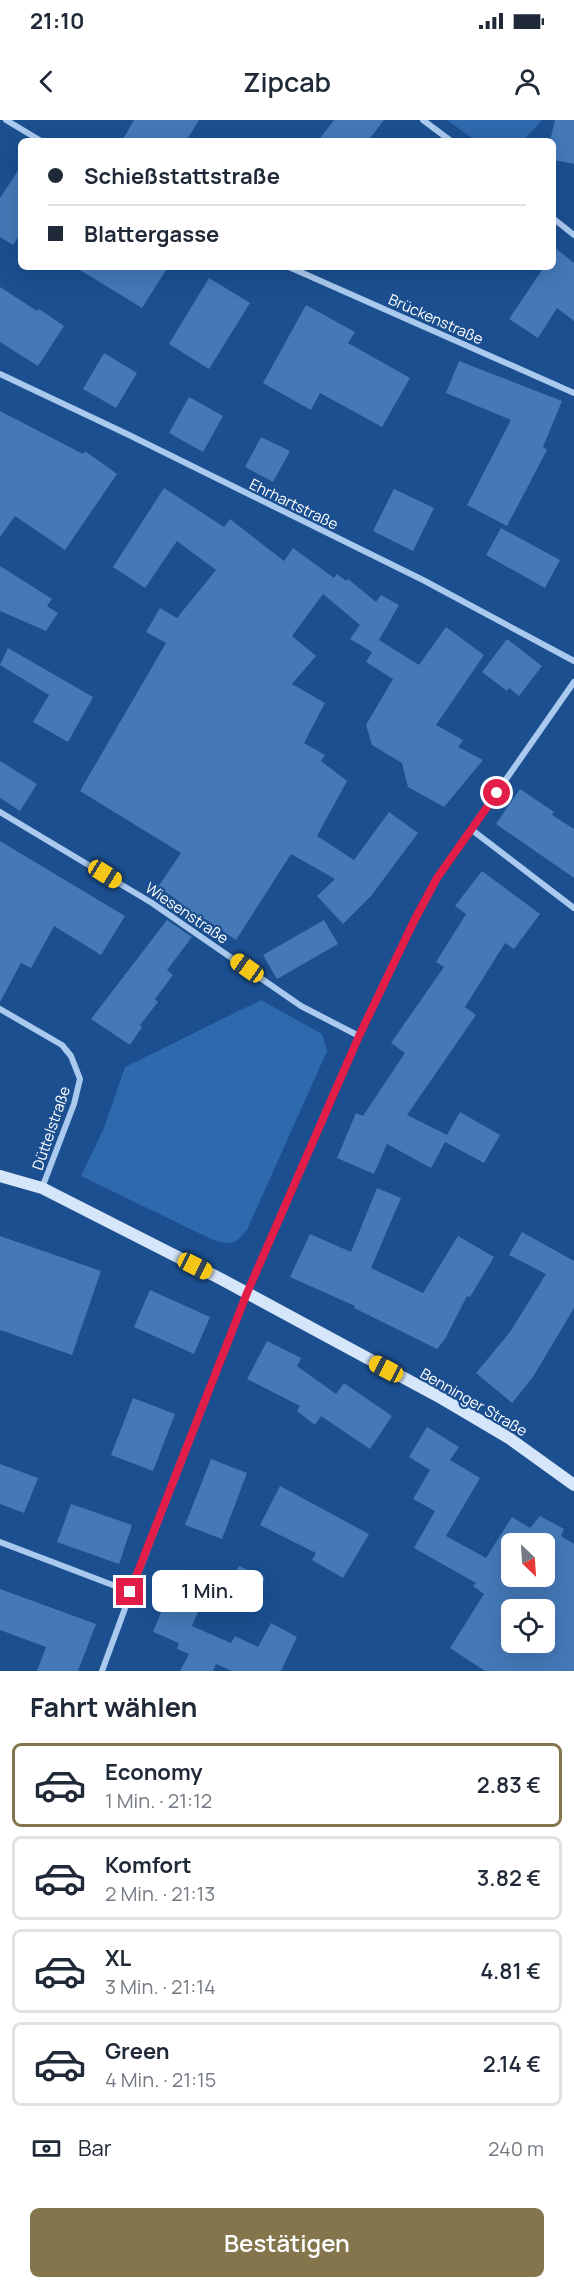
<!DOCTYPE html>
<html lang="de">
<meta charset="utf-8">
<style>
:root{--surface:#fff;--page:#f6f6f7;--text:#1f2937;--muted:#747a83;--line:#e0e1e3;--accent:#84754c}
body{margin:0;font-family:Manrope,sans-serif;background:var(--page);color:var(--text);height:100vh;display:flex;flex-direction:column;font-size:22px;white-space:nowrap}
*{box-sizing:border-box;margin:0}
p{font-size:20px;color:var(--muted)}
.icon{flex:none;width:33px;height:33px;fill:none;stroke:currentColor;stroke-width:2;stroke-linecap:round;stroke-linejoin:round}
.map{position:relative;height:1551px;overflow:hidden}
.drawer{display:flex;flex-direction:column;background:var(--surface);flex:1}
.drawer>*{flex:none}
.top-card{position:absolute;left:18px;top:18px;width:538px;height:132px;border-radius:9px;box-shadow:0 6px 24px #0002;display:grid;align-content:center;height:132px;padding:0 30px;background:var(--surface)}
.needle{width:39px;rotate:155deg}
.buttons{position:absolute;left:501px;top:1413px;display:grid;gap:12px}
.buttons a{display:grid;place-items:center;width:54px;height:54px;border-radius:9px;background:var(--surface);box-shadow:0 6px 24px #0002;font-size:30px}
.end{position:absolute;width:27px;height:27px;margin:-14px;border:8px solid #e11d48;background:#fff;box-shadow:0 0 0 3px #fff}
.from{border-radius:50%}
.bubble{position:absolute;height:42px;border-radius:9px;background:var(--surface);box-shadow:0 6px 24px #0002;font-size:20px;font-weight:600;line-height:42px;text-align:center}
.car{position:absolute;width:18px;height:36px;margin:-18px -9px;border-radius:8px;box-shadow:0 0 4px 2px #0007;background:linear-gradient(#f5c518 24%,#345 0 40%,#f5c518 0 76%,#345 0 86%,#f5c518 0)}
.top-card b{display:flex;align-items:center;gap:21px;height:57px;font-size:22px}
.top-card b+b{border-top:2px solid var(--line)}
.top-card i{width:15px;height:15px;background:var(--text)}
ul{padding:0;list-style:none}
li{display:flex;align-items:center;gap:18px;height:84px;margin:0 12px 9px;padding:0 18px;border:3px solid var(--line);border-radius:9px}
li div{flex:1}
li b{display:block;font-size:22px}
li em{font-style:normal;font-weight:600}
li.on{border-color:var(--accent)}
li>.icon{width:54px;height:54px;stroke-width:1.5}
h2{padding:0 30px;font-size:27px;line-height:72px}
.pay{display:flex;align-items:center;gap:15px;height:66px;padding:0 30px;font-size:22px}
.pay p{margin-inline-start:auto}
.cta{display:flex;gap:12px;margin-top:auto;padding:12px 30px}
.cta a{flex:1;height:69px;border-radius:9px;background:var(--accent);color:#fff;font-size:24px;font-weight:600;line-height:69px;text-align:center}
.status{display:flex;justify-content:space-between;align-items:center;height:42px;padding:0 30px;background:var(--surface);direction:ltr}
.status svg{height:16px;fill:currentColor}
header{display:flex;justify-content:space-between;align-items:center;height:78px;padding:0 30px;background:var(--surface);font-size:27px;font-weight:600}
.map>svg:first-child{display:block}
.green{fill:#2e69ad}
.building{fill:#4478b7;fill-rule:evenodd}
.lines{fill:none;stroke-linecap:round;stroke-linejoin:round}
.street{stroke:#a9c9ee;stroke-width:6}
.secondary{stroke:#d6e6fa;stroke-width:12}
.route{stroke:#e11d48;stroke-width:8}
.labels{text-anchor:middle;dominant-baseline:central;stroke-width:4.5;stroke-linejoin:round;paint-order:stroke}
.street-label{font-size:15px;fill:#fff;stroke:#1b4f8f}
</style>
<div class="status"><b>21:10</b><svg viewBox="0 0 49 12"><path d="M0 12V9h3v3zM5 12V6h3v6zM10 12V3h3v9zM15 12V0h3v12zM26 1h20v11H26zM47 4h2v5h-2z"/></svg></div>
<header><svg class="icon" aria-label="back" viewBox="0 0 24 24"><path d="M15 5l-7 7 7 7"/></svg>Zipcab<svg class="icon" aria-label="person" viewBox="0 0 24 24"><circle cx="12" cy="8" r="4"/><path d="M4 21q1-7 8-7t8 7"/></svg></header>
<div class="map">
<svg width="574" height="1551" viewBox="0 0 574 1551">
<rect width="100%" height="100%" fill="#1b4f8f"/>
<path class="green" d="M447,0H542L523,21H476Z
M261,880L322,914L327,931L247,1110C234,1125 233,1125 213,1120L81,1056L104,1008L125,947Z"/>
<path class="building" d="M134,0H199L186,21H122Z
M334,0H384L368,21H318Z
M555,0H574V44L554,40V21H550Z
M21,46V113L13,125L0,117V78Z
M554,127L574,143V201L557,188L538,218L509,199L544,147H554Z
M75,147H168L142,188Z
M209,158L250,183L209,249L169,224Z
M0,167L37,191L39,189L64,206L38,246L0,222Z
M306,185L355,212L348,223L410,258L382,307L320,273L311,290L263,263Z
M104,233L137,253L116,288L83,269Z
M459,241L562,281L543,327L547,330L507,406L467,385L511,300L446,273Z
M189,277L223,296L203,332L169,313Z
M0,291L83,334L85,331L117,354L65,430L15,396L0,417Z
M261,317L290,331L273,362L245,347Z
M164,368L224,407L230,399L284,441L293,428L334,458L337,454L346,461L348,459L376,482L381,475L399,485L379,520L419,545L446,507L484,535L436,605L463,620L458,627L483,640L444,687L408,667L402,643L372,625L366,605L393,559L366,542L372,532L350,519L360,505L323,474L292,516L316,536L292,564L325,583L304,623L325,635L321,641L347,661L317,716L354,740L389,692L418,713L371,776L343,804L317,776L335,759L291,734L236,820L205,799L198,808L173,791L180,782L158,767L181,733L80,671L166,523L146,512L160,488L177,498L216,450L177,421L145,468L113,447Z
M394,369L434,388L413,431L373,411Z
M501,408L560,440L545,468L486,435Z
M0,446L52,479L47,486L58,493L46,511L0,491Z
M507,519L542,546L519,576L509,568L507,571L482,552Z
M8,528L93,577L68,622L33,602L49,575L0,545Z
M0,641L37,664L20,691L0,678Z
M520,669L554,692L552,695L574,709V758L496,704Z
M0,721L125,796L101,835L54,806L31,848L21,843L0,882Z
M482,751L540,794L514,829L505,823L465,887L476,895L407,995L447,1015L460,992L500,1015L484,1043L445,1022L431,1048L387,1024L374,1054L337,1038L356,993L363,996L405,933L391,923L444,847L436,842L466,794L455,786Z
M167,800L192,817L167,850L173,855L155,879L158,882L140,905L142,907L130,925L91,899Z
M324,800L338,824L277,859L263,835Z
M377,1068L401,1078L371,1148L423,1173L458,1116L494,1137L470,1177L467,1176L445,1219L437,1229L354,1188L355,1186L290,1157L310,1114L351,1132Z
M522,1112L574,1141V1188L533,1257L512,1283L476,1253L510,1212L546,1154L509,1135Z
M0,1116L101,1151L72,1235L0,1210Z
M150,1170L210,1197L194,1234L134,1207Z
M267,1221L301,1238L297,1246L336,1274L344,1263L392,1296L370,1329L321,1296L315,1305L297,1291L300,1286L247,1259Z
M133,1278L175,1294L153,1351L111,1335Z
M427,1307L459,1327L450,1340L480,1358L446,1416L486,1438L512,1397L530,1408L540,1396L564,1409L561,1416L574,1424V1551H485L450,1528L484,1474L473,1466L476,1463L414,1428L435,1391L413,1379L430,1350L409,1337ZM512,1424H544V1456H512ZM512,1490H544V1522H512Z
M211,1339L247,1353L222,1419L185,1405Z
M0,1344L38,1358L24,1393L0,1384Z
M280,1366L369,1414L343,1458L312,1440L316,1433L260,1405Z
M71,1384L132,1405L119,1444L57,1422Z
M239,1446L265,1458L255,1479L228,1467Z
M172,1466L203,1480L192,1506L231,1523L235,1516L258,1527L271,1503L297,1517L281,1551H232L216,1544L213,1551H180L189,1534L177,1529L179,1523L153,1512Z
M0,1469L96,1504L78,1551H37L46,1527L0,1510Z"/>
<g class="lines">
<path class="street" d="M6,0L41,21
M423,0L451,21
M554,99L574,115
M289,147L574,273
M0,254L127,314L423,460L574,541
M0,692L152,783L301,886L359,916
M472,710L574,788
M0,889L62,925L71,936L80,959L74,984L42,1068
M0,1422L131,1472
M102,1551L131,1472L247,1173L359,916L398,833L437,758L574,562"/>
<path class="secondary" d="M0,1056L42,1068L221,1159L443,1279L509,1318L574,1365"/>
</g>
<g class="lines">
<path class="route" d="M130,1472L247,1173L359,916L414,801L437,758L497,673"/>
</g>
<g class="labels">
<g class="street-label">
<text transform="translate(436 199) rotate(24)">Brückenstraße</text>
<text transform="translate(294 384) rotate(26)">Ehrhartstraße</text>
<text transform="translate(187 793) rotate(34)">Wiesenstraße</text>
<text transform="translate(51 1008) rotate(-71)">Düttelstraße</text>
<text transform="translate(474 1282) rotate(30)">Benninger Straße</text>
</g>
</g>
</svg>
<div class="buttons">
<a><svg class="needle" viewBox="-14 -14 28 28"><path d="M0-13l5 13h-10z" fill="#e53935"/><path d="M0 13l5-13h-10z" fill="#747a83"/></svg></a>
<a><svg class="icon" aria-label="locate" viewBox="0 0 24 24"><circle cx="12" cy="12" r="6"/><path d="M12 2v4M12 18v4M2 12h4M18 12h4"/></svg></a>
</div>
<i class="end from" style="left:497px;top:673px"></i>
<i class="end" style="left:130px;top:1472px"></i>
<div class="bubble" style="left:152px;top:1450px;width:111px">1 Min.</div>
<i class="car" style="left:105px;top:754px;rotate:122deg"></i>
<i class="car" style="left:247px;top:848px;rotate:305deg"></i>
<i class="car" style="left:195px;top:1146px;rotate:117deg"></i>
<i class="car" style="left:386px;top:1249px;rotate:298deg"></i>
<div class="top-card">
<b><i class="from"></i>Schießstattstraße</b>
<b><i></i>Blattergasse</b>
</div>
</div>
<section class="drawer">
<h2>Fahrt wählen</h2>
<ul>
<li class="on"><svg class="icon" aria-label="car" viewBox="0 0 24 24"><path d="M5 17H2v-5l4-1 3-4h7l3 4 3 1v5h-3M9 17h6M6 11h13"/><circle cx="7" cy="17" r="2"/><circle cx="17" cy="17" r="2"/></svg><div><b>Economy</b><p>1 Min. · 21:12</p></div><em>2.83 €</em></li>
<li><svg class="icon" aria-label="car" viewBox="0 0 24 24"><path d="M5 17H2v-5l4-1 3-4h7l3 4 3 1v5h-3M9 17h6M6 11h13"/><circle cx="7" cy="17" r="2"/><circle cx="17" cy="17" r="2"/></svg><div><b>Komfort</b><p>2 Min. · 21:13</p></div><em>3.82 €</em></li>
<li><svg class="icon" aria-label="car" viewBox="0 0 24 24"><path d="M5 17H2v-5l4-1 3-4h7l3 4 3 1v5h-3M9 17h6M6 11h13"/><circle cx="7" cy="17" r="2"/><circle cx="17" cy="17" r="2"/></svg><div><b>XL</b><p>3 Min. · 21:14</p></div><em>4.81 €</em></li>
<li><svg class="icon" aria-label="car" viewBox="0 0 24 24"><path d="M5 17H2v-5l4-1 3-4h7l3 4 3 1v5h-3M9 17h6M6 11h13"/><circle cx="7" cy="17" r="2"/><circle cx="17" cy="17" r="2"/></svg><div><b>Green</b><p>4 Min. · 21:15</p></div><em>2.14 €</em></li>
</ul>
<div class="pay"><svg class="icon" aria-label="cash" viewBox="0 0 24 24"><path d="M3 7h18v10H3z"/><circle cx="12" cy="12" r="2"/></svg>Bar<p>240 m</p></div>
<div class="cta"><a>Bestätigen</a></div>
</section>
